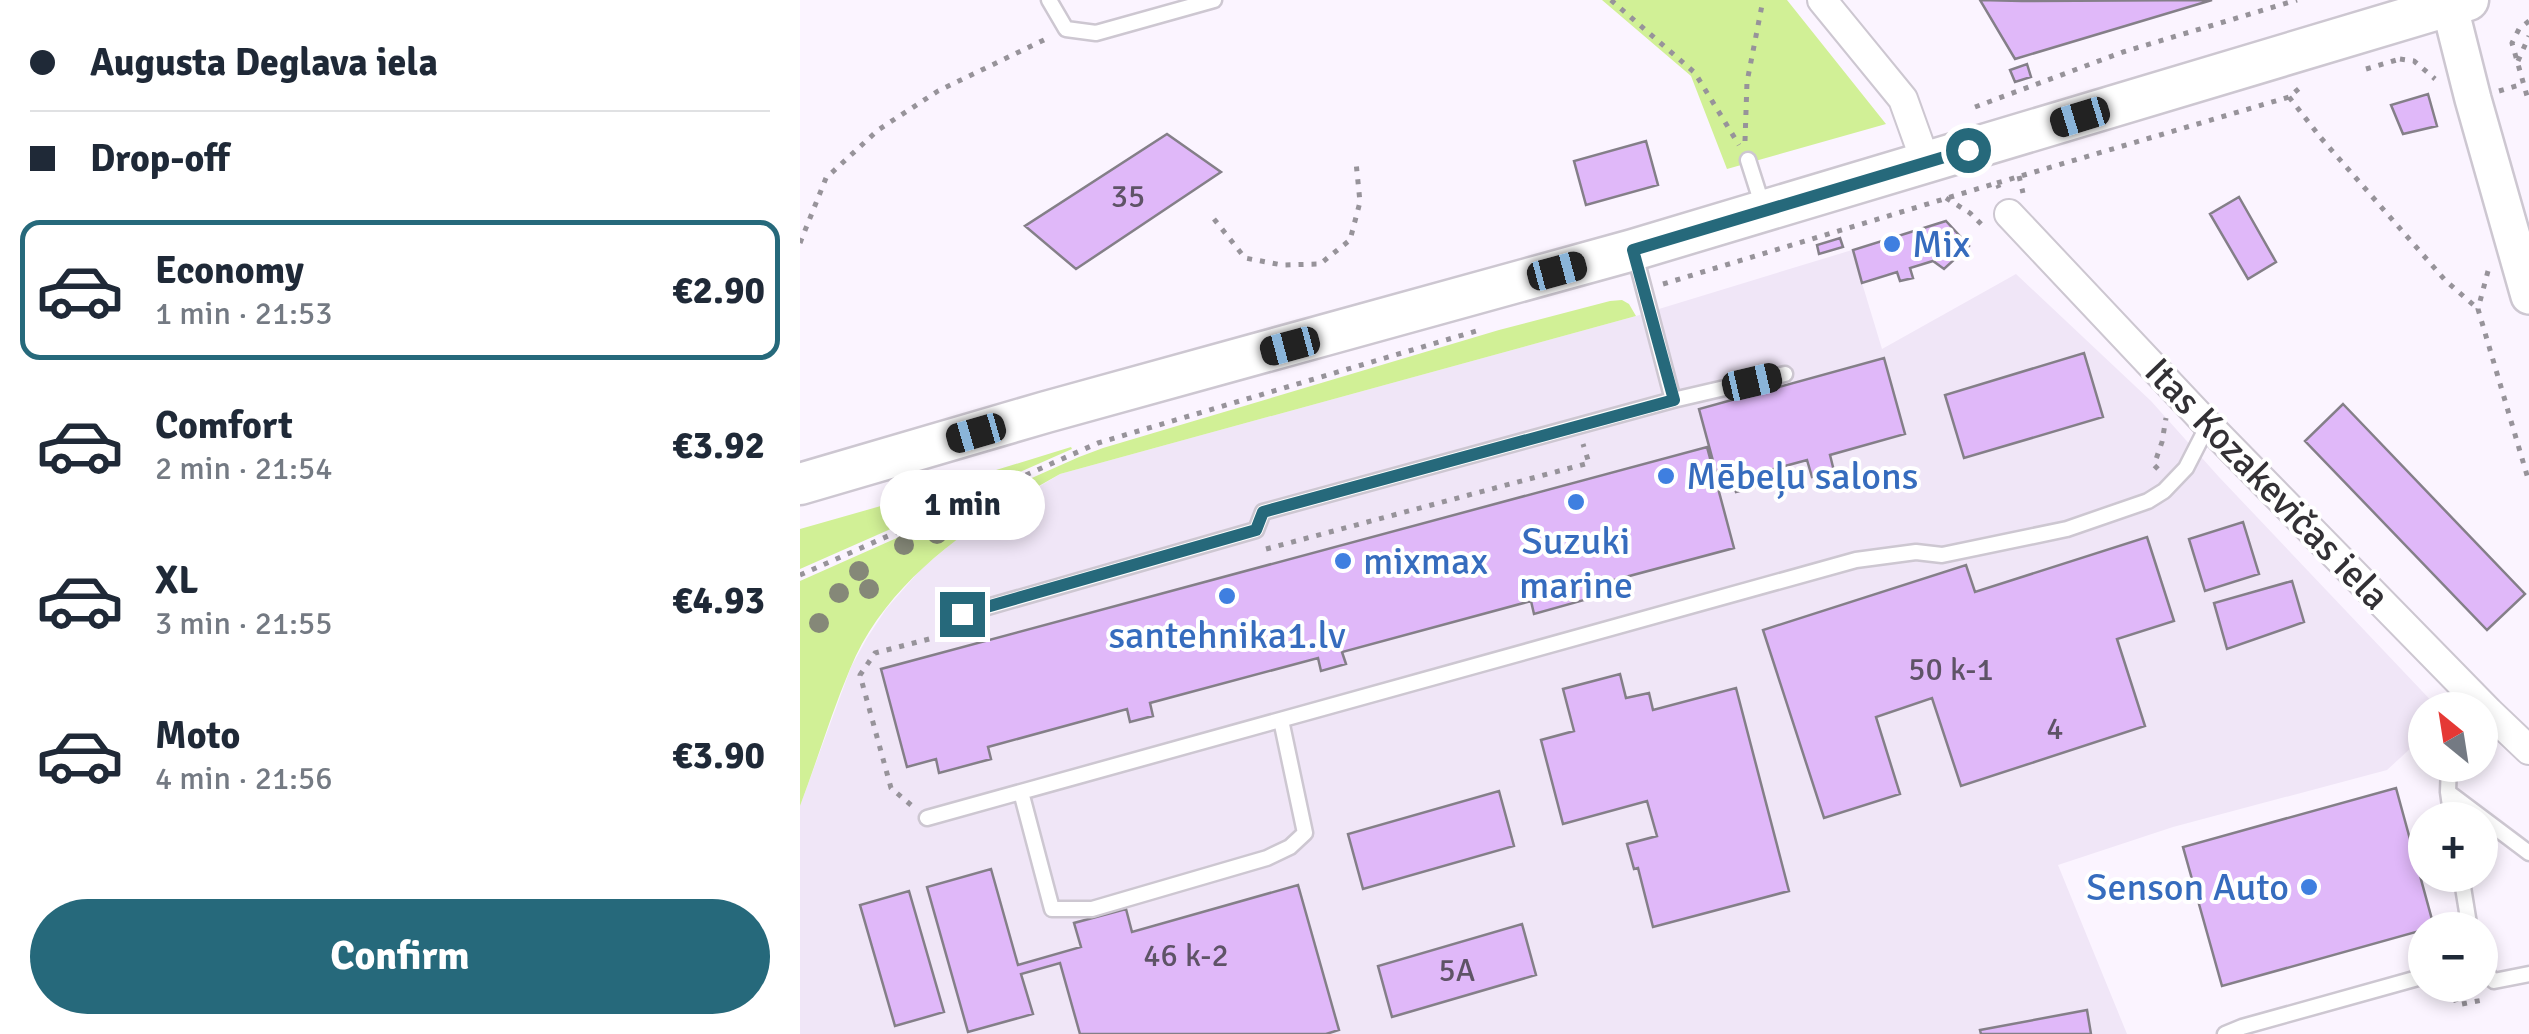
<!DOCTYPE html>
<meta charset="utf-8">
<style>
:root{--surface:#fff;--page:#f2f2f3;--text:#1f2937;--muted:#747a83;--line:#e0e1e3;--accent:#26697b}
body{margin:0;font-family:Signika,sans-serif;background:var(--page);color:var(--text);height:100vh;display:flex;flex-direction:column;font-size:38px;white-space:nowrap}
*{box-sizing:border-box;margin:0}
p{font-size:32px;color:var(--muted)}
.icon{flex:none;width:55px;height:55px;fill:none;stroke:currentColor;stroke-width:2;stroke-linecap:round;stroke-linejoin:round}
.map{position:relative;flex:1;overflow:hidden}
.side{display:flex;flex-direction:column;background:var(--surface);width:800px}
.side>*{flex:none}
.guide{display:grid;align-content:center;height:220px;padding:0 30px;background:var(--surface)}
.needle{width:65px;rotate:330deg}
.buttons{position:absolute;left:1608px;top:692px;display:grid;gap:20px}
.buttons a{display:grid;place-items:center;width:90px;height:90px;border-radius:50%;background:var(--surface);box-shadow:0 5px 15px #0003;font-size:50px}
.end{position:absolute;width:45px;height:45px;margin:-22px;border:12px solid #26697b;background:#fff;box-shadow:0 0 0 5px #fff}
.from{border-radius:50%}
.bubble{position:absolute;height:70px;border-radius:35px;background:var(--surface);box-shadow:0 5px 15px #0003;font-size:32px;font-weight:800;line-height:70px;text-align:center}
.car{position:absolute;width:30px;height:60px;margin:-30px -15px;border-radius:12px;box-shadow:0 0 8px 2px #0007;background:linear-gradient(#222 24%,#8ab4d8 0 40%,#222 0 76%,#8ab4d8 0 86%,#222 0)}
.guide b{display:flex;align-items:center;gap:35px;height:95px;font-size:38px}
.guide b+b{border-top:2px solid var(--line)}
.guide i{width:25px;height:25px;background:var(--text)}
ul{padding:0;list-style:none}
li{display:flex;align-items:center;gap:30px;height:140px;margin:0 20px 15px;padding:0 10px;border:5px solid transparent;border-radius:20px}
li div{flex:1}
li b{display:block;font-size:38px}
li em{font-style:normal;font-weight:800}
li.current{border-color:var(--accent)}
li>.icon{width:90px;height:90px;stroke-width:1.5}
.action{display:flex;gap:20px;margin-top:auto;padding:20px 30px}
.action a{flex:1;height:115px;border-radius:60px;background:var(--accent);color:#fff;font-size:40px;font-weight:800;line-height:115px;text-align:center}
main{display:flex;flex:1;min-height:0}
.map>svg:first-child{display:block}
.built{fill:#f0e6f7}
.green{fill:#d1f096}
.building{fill:#e0b8f9;stroke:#847f88;stroke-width:2.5}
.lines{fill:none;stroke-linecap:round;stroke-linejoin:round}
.service-casing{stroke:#cdc7d1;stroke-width:19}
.minor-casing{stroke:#cdc7d1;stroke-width:32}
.tertiary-casing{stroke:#cdc7d1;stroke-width:40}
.secondary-casing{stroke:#cdc7d1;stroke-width:45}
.path{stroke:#97939a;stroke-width:5;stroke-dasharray:5 8;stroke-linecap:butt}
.service{stroke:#fff;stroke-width:14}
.minor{stroke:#fff;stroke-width:28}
.tertiary{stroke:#fff;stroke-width:35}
.secondary{stroke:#fff;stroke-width:40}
.tree{fill:#858878}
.route{stroke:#26697b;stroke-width:12}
.shop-dot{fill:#3f7fe0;stroke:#fff;stroke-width:4}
.labels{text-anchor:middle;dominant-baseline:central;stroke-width:8;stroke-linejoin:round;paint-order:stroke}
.number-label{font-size:32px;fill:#5e5366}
.shop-label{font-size:38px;fill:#366cbe;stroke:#fff;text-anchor:start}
.street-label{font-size:38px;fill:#333135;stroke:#fff}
</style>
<main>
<section class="side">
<div class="guide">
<b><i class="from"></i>Augusta Deglava iela</b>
<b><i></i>Drop-off</b>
</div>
<ul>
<li class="current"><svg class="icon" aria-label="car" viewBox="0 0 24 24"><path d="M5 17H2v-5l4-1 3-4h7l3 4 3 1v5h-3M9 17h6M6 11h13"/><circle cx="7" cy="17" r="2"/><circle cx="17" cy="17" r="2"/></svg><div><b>Economy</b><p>1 min · 21:53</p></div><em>€2.90</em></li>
<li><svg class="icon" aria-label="car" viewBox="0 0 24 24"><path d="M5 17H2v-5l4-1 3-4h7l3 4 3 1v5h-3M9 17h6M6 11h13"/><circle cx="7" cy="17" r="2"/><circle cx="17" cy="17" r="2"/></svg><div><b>Comfort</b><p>2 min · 21:54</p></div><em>€3.92</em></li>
<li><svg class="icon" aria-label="car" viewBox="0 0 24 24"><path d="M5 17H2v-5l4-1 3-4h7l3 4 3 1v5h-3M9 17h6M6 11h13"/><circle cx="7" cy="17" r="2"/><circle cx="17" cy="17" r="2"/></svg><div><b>XL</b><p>3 min · 21:55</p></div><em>€4.93</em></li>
<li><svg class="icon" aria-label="car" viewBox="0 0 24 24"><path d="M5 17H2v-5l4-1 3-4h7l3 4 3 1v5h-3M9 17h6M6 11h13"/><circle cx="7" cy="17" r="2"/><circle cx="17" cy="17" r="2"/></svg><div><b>Moto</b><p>4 min · 21:56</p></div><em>€3.90</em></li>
</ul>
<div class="action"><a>Confirm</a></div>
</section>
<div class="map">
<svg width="1729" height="1034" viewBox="0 0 1729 1034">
<rect width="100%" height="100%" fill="#fbf4ff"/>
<path class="built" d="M1052,250L1082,349L1216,274L1351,401L1419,477L1640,710H1625V735L1587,770L1373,827L1258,865L1327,1034H0V806L51,667L67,638L86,609L121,569L168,530L260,474L836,316Z"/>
<path class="green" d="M802,0H987L1086,124L927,169L891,76Z
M822,300L829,304L836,316L260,474C177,521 88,577 50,669C31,714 17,761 0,806V581L279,457L303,448L699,330L810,301Z
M271,447L272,449L0,569V529L130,492L131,490Z"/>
<path class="building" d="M1180,0L1222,1L1412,0L1215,59Z
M1227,64L1231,77L1215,82L1210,70Z
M1628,94L1637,126L1603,134L1591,105Z
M367,134L421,172L276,269L225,226Z
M846,141L858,185L786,205L774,161Z
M1439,197L1476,262L1448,279L1410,214Z
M1146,221L1169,246L1144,269L1133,261L1110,268L1113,278L1100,281L1097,272L1062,283L1053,250Z
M1040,238L1043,247L1019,254L1017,245Z
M1284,353L1303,417L1164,458L1145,395Z
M1084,358L1105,434L1030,455L1034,471L1012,477L1007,460L959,473L962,485L936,492L932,480L919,483L899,409Z
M1543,404L1725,594L1687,630L1505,441Z
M907,447L934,548L792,586L795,597L734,614L731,601L542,652L546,664L521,671L518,658L350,703L353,716L330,722L327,709L188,747L191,759L139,773L136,759L107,767L81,669Z
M1443,522L1459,574L1405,591L1389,539Z
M1347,537L1374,621L1317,639L1345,726L1161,786L1132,698L1076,717L1100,794L1024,818L963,630L1166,565L1175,592Z
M1492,581L1504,622L1427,649L1414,603Z
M820,674L826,698L849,693L853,710L936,688L989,891L853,927L838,868L834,869L827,844L857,836L847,801L763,824L741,740L774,731L763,689Z
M1596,788L1634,927L1422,986L1383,847Z
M699,791L714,846L563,889L548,834Z
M191,869L218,965L281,947L274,923L326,909L332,932L498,885L539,1030L526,1034H280L260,963L221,974L233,1014L168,1032L127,887Z
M109,891L144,1012L95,1026L60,905Z
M722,924L736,975L592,1017L578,966Z
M1287,1010L1291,1034H1181L1180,1030Z"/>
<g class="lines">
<defs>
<path id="service" d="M249,0L266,29L296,33L414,0
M948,160L963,207
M873,400L985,374
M163,614L456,530L463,512L873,400L835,255
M1649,765L1648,792L1652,820
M221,792L252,909H292L467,858L490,847L505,833L481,720
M1648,792L1729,853
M127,818L1056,560L1116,552L1142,555L1267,529L1348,501L1364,491L1386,468L1408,425
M1661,875L1670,930
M1680,967L1694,981L1729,974
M1425,1034L1442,1027L1625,976"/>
<path id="minor" d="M1022,0L1103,99L1126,163
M1209,214L1408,425L1689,712L1729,750"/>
<path id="tertiary" d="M1648,0L1673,99L1729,296"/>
<path id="secondary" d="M0,484L246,412L833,250L1668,0"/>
</defs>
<use href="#service" class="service-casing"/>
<use href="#minor" class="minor-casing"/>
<use href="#tertiary" class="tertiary-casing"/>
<use href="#secondary" class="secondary-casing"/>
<path class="path" d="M811,0L895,73L939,145
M1729,21L1719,29L1712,43L1729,103
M1600,59L1614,61L1635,79
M1718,61L1729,36
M1566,69L1600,59L1599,56
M1699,91L1723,84
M1489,97L1521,138L1645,280L1678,309
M1175,107L1323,52L1497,0
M945,141L947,82L963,0
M1219,176L1223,193
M1197,183L1489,97L1502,86
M1146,198L1170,213L1183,226
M414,219L445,258L482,265L520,264L550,240L560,202L556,162
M0,243L26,178L78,130L138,91L250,37
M1688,271L1678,309L1729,482
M863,284L1197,183L1199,188
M1358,469L1354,465L1362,442L1366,418
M466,549L789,463L783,444
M0,575L298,443L683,329
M111,805L91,788L60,675L75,653L156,632
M1651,985L1657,1005L1683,1000"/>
<use href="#service" class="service"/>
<use href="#minor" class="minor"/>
<use href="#tertiary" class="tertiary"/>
<use href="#secondary" class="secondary"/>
</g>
<g class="tree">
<circle cx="137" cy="534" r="10"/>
<circle cx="104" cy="545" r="10"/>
<circle cx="59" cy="571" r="10"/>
<circle cx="69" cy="589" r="10"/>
<circle cx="39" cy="593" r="10"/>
<circle cx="19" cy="623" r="10"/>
</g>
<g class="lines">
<path class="route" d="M162,614L456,530L463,512L874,400L833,250L1168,150"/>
</g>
<g class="shop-dot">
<circle cx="1092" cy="244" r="10"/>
<circle cx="866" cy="476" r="10"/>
<circle cx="776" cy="502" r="10"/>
<circle cx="543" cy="561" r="10"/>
<circle cx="427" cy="596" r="10"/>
<circle cx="1509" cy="887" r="10"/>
</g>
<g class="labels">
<g class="number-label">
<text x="328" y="196">35</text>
<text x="1151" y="669">50 k-1</text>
<text x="1255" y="728">4</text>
<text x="386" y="955">46 k-2</text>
<text x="657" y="970">5A</text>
</g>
<g class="shop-label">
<text x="1112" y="244">Mix</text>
<text x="886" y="476">Mēbeļu salons</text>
<text x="776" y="541" text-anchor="middle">Suzuki<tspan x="776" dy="44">marine</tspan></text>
<text x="563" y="561">mixmax</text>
<text x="427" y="635" text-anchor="middle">santehnika1.lv</text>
<text x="1489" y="887" text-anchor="end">Senson Auto</text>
</g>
<g class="street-label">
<text transform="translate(1467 484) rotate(46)">Itas Kozakevičas iela</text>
</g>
</g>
</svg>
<div class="buttons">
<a><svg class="needle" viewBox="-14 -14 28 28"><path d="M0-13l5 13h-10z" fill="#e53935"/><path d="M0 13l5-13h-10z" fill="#747a83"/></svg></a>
<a>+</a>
<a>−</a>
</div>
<i class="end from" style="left:1168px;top:150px"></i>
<i class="end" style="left:162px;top:614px"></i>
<div class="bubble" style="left:80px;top:470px;width:165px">1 min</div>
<i class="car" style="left:1280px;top:117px;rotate:253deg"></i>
<i class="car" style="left:757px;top:271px;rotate:75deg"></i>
<i class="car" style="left:490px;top:346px;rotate:255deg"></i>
<i class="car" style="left:952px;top:382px;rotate:77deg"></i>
<i class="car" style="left:176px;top:433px;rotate:254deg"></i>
</div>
</main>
